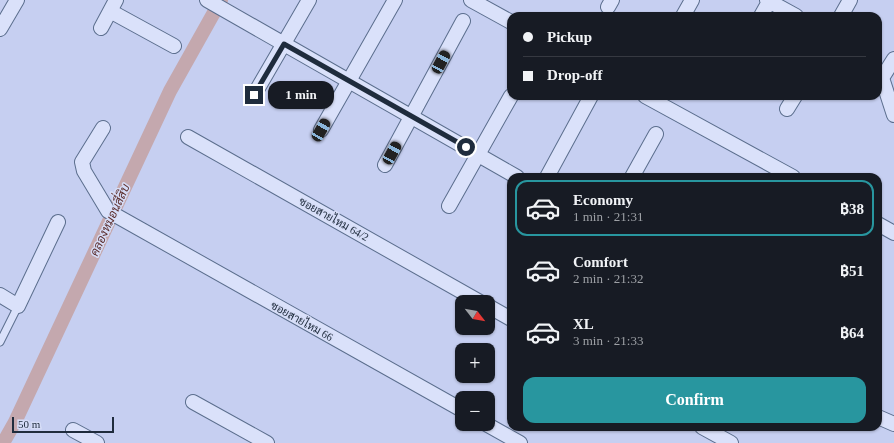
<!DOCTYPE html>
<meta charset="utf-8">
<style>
:root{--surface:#171b24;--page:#20242c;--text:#f1f3f6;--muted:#9ea1a6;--line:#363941;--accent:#28969f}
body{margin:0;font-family:"Times New Roman",Sarabun,serif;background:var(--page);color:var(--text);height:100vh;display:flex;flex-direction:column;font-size:15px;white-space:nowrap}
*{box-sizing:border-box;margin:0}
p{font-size:13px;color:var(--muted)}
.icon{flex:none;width:22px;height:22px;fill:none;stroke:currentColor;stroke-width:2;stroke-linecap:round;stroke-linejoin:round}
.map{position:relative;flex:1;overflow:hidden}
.panel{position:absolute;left:507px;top:173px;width:375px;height:258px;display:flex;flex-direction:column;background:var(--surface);border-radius:12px;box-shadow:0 1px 3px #0004}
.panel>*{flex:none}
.hud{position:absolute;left:507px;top:12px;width:375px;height:88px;border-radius:12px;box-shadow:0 1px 3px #0004;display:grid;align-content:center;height:88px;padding:0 16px;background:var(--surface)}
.needle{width:26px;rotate:121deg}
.fabs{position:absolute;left:455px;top:295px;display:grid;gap:8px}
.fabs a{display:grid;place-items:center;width:40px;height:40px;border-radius:8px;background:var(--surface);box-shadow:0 1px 3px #0004;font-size:20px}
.scale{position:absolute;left:12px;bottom:10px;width:102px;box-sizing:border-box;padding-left:4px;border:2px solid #1f2c3d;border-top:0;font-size:11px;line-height:14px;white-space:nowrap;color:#1f2c3d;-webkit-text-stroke:3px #d6ddf7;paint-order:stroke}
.end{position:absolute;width:18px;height:18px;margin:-9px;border:5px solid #1f2c3d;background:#fff;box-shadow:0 0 0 2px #fff}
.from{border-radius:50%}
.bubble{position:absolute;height:28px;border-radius:12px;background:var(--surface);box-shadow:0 1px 3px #0004;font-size:13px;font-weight:700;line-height:28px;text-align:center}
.car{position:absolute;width:12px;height:24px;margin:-12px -6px;border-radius:5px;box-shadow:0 0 3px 1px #0007;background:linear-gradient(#222 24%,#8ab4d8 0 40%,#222 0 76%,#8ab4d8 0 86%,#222 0)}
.hud b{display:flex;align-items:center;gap:14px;height:38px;font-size:15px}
.hud b+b{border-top:1px solid var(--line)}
.hud i{width:10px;height:10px;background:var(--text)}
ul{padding:7px 0 0;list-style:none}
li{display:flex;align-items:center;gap:12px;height:56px;margin:0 8px 6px;padding:0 8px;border:2px solid transparent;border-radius:12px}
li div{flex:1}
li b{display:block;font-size:15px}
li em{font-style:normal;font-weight:700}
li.current{border-color:var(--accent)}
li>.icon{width:36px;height:36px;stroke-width:1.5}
.cta{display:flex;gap:8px;margin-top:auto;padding:8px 16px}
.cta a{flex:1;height:46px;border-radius:12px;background:var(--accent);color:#fff;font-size:16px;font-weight:700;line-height:46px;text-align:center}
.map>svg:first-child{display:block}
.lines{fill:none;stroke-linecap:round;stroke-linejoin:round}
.canal{stroke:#c4a8ae;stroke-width:14}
.service-casing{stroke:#5b6e8d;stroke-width:9}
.minor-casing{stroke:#5b6e8d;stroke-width:16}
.service{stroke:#dae1fa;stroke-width:7}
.minor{stroke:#dae1fa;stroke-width:14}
.route{stroke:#1f2c3d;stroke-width:5}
.labels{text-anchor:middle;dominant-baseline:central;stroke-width:3;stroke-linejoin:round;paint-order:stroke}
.street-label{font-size:11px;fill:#1f2c3d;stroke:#d6ddf7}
.water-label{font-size:12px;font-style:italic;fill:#5d2f2e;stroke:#d6ddf7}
</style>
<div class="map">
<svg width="894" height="443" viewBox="0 0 894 443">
<rect width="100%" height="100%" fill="#c6cff1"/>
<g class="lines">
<path class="canal" d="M3,443L15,422L170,91L221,0"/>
<defs>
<path id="service" d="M0,342L18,306"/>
<path id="minor" d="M207,0L517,177
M471,0L511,22
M767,0L796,16
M608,7L612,0
M110,11L174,46
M683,16L692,0
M761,16L770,0
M841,16L850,0
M101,28L116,0
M0,29L17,0
M878,71L882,78L894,115
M882,78L894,59
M254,95L309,0
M645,96L793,177
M787,109L795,96
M103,128L82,162L84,171L108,211L462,410
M321,130L395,0
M188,137L480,302
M385,165L463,21
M547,177L591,96
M632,177L656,134
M449,206L511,96
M878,224L894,233
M0,295L18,306L58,222
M488,306L511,319
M193,402L267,443
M878,417L894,424
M486,424L520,443
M702,427L731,443
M73,430L97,443"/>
</defs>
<use href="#service" class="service-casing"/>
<use href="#minor" class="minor-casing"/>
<use href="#service" class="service"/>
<use href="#minor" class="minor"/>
</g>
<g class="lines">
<path class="route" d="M254,95L284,44L466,147"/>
</g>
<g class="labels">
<g class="street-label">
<text transform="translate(334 219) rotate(29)">ซอยสายไหม 64/2</text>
<text transform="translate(302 321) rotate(29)">ซอยสายไหม 66</text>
</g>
<g class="water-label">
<text transform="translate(110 220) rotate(-65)">คลองหมอนสี่สิบ</text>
</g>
</g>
</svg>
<div class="fabs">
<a><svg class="needle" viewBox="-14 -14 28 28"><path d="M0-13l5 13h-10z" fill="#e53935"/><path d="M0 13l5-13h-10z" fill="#9ea1a6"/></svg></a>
<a>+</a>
<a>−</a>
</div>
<div class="scale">50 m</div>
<i class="end from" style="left:466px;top:147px"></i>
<i class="end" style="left:254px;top:95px"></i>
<div class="bubble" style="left:268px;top:81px;width:66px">1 min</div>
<i class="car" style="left:441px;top:62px;rotate:28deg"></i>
<i class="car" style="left:321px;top:130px;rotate:30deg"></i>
<i class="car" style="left:392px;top:153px;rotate:29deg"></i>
<div class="hud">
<b><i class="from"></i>Pickup</b>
<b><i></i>Drop-off</b>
</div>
<section class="panel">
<ul>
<li class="current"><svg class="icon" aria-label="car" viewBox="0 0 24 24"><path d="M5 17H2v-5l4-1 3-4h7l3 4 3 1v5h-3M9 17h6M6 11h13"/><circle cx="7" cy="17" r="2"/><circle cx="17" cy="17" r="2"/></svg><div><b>Economy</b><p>1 min · 21:31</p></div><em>฿38</em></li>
<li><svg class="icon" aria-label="car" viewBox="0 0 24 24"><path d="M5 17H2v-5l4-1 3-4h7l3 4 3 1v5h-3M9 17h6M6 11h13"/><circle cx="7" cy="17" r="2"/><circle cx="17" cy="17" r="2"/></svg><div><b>Comfort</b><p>2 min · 21:32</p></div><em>฿51</em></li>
<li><svg class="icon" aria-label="car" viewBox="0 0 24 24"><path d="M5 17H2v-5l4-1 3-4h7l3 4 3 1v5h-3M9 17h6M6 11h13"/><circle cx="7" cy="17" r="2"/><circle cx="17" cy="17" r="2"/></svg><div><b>XL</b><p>3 min · 21:33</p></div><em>฿64</em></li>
</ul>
<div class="cta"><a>Confirm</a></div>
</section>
</div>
